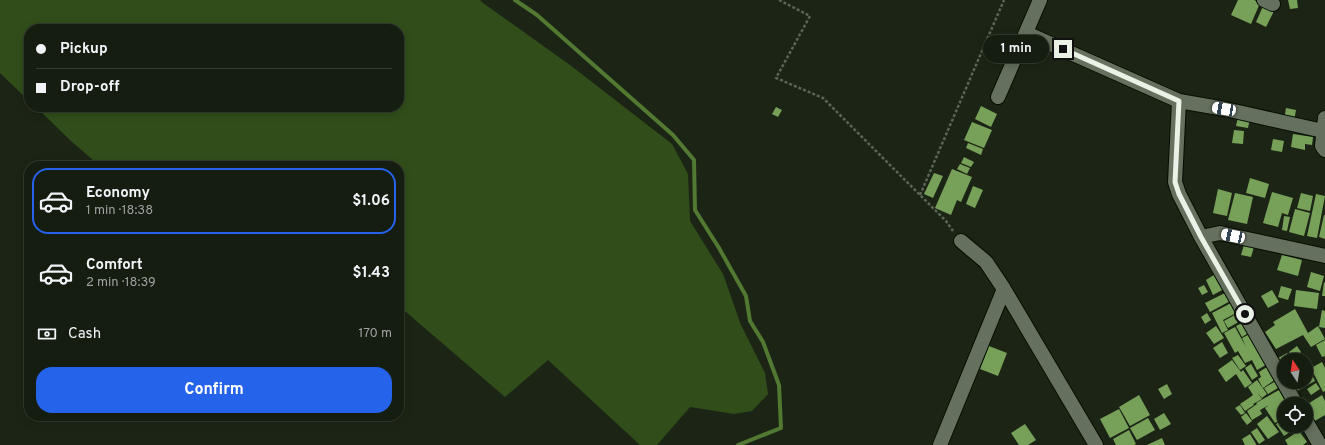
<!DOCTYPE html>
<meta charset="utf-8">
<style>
:root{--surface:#151c10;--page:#1e2519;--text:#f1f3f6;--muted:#9da19f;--line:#343a30;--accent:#2563eb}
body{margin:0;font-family:Overpass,sans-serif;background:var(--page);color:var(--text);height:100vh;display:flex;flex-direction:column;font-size:15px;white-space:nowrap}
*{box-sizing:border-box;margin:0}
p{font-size:13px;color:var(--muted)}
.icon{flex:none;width:22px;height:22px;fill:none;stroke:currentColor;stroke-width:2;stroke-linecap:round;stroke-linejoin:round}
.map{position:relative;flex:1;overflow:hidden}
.side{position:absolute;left:24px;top:161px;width:380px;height:260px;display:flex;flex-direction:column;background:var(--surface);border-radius:16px;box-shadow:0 2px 10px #0003,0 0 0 1px var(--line)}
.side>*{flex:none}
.guide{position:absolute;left:24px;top:24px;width:380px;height:88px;border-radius:16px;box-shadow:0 2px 10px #0003,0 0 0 1px var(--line);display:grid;align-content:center;height:88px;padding:0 12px;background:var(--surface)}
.needle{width:26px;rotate:348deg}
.buttons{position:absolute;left:1277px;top:353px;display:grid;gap:8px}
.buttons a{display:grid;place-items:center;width:36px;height:36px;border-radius:50%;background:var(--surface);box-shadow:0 2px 10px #0003,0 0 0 1px var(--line);font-size:20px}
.end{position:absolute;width:18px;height:18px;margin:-9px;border:5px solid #eaf1e6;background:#111;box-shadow:0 0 0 2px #111}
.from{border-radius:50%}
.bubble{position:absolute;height:28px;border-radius:14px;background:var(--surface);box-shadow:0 2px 10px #0003,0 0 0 1px var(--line);font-size:13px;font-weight:700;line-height:28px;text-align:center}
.car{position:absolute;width:12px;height:24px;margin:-12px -6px;border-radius:5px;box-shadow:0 0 3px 1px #0007;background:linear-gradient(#fff 24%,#345 0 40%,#fff 0 76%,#345 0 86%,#fff 0)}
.guide b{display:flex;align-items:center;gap:14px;height:38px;font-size:15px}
.guide b+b{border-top:1px solid var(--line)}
.guide i{width:10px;height:10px;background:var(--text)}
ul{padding:7px 0 0;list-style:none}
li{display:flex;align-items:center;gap:12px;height:66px;margin:0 8px 6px;padding:0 4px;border:2px solid transparent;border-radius:16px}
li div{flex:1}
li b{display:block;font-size:15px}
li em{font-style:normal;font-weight:700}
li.current{border-color:var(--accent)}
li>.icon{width:36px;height:36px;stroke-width:1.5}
.pay{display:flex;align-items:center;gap:10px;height:44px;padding:0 12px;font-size:15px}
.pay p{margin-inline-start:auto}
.button{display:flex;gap:8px;margin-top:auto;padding:8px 12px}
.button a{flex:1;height:46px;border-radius:16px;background:var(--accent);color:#fff;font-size:16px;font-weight:700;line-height:46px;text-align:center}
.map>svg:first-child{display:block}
.green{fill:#314e1a}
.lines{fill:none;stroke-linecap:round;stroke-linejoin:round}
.stream{stroke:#517932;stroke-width:4}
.building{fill:#77a159}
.street-casing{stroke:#060e02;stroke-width:16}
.path{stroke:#5b6455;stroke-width:2.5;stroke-dasharray:3 2;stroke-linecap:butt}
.street{stroke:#65705e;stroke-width:14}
.route{stroke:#eaf1e6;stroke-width:5}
</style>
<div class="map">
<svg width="1325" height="445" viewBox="0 0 1325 445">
<rect width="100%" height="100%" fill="#1c2515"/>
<path class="green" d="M0,0H480L483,3L570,65L672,144L688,174L690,221L723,274L741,325L765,373L768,394L752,411L734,414L690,407L657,445H640L548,360L505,397L399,306V166H100L71,141L36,107H399V29H29V101L0,73Z"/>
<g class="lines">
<path class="stream" d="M515,0L537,15L673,135L694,160L695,210L719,248L746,296L750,321L763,342L779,385L781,428L738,445"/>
</g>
<path class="building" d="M1238,0H1254L1260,3L1251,24L1231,15Z
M1288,0H1297L1298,8L1290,9Z
M1264,4L1275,9L1266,27L1256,22Z
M981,106L997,114L991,127L975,119Z
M776,107L782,110L778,117L772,114Z
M1286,108L1296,110L1294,121L1284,120Z
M1238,117L1250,118L1248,128L1236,126Z
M972,122L992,130L984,148L964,140Z
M1234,130L1244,131L1243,144L1232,143Z
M1293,134L1313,137L1312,145L1305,144V150L1291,147Z
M1273,139L1284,141L1282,152L1271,150Z
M968,143L983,149L981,155L966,148Z
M964,157L974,162L971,167L961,163Z
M960,164L970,168L967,174L957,169Z
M952,169L972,177L961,202L957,200L951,215L935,208Z
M934,173L943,176L933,198L924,194Z
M1250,178L1269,184L1265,198L1246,193Z
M973,186L983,190L975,208L966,204Z
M1218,189L1232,193L1227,216L1213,213Z
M1272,192L1293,198L1288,215L1282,213L1278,227L1263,223Z
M1235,193L1253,197L1247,224L1228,220Z
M1301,193L1313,196L1310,211L1297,208Z
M1316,194L1325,196L1317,238L1307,236Z
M1295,209L1310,213L1304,236L1289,232Z
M1324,215H1325V239L1319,237Z
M1284,216L1290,217L1287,231L1282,230Z
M1244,245L1254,247L1251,257L1241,255Z
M1282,255L1302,260L1298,276L1277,270Z
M1311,272L1324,276L1320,291L1307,287Z
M1217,273L1224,289L1213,295L1206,280Z
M1324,282L1325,283V296H1322Z
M1204,285L1208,292L1202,295L1198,288Z
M1281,286L1292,289L1288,300L1278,297Z
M1272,290L1279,302L1268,308L1261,296Z
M1296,290L1319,293L1317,309L1294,306Z
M1229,291L1234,299L1210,312L1205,303Z
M1235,301L1240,311L1223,320L1228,330L1222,333L1212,313Z
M1295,309L1308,333L1318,326L1325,339L1311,347L1303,335L1276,349L1265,332L1275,325L1273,322Z
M1322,310L1325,311V328L1319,327Z
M1207,313L1211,320L1205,324L1201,317Z
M1238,313L1242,320L1228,328L1224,321Z
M1248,320L1253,330L1242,337L1236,326Z
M1216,326L1224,338L1214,344L1206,333Z
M1235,327L1246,347L1242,338L1248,335L1253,343H1255L1271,362L1257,370L1252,360L1245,363L1238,351L1235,353L1224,333Z
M1325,340V356L1322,357L1316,345Z
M1222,342L1228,353L1220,358L1213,348Z
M989,346L1007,353L998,376L980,369Z
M1297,346L1301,352L1293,358L1289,352Z
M1287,353L1291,360H1284V363L1281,364L1278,358Z
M1303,354L1309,365L1306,367V360H1291Z
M1238,355L1246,366L1240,370L1232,358Z
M1232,360L1241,372L1243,370L1252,383L1245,388L1236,374L1226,382L1218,370Z
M1322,362L1325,368V391L1323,392L1311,368Z
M1251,364L1258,376L1252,380L1245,368Z
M1267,367L1276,379L1263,388L1258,379L1261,377L1259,372Z
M1309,368L1315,381L1297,391L1292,382H1306V370Z
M1279,379L1283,385L1268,394L1264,388Z
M1257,380L1267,394L1262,398L1257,392L1262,399L1253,404L1249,398L1253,395L1248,387Z
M1316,383L1320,389L1311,395L1307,389Z
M1167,384L1172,394L1164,399L1158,389Z
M1279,390L1287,404H1284V417L1275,423L1265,408L1269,405L1260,410L1262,414L1252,420L1247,411L1257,404L1256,403Z
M1139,395L1150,415L1130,426L1119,407Z
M1322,395L1325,401V415L1313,422L1306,409V405Z
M1249,398L1254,405L1245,411L1240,404Z
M1240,405L1245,413L1241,415L1235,408Z
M1119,409L1129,428L1110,438L1100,419Z
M1164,413L1171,424L1160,430L1154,419Z
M1246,413L1252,421L1247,425L1241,417Z
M1267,416L1279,432L1268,439L1257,424Z
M1148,418L1155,430L1137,440L1130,428Z
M1284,419V426H1295L1296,428L1284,436L1276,424Z
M1025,424L1036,440L1028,445H1019L1011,433Z
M1257,428L1265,440L1259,444L1251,432Z
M1129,430L1136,444L1134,445H1116L1113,439Z
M1299,431L1307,442L1303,445H1288L1285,440Z
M1250,434L1256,444V445H1245L1242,439Z
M1162,438L1165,445H1147Z"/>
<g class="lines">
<defs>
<path id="street" d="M1264,0L1273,4
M1026,33L1179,101L1175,182L1179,194L1201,237L1296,404
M998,97L1040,0
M1179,101L1225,109L1323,131
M1325,118L1322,146L1325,150
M1201,237L1220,233L1325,256
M961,241L986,262L1004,289L1096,445
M1306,421L1320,445
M940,445L1004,289"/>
</defs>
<use href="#street" class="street-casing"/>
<path class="path" d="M779,0L810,16L776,78L823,98L946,221L953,231
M920,195L1004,0"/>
<use href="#street" class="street"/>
</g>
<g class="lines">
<path class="route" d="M1063,49L1179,101L1175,182L1179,194L1201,237L1245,314"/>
</g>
</svg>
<div class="buttons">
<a><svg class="needle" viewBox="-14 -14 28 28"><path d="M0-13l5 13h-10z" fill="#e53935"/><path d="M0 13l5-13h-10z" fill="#9da19f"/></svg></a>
<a><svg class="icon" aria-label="locate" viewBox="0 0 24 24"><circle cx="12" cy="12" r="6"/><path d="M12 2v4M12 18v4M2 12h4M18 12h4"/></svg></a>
</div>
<i class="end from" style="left:1245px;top:314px"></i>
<i class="end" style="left:1063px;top:49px"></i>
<div class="bubble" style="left:983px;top:35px;width:66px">1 min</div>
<i class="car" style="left:1224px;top:109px;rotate:280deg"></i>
<i class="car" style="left:1233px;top:236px;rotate:282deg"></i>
<div class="guide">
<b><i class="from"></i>Pickup</b>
<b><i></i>Drop-off</b>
</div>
<section class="side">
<ul>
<li class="current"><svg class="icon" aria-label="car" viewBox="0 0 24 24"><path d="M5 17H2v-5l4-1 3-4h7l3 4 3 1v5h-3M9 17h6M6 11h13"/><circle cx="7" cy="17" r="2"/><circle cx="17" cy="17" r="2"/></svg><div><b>Economy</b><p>1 min · 18:38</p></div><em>$1.06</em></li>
<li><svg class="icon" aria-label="car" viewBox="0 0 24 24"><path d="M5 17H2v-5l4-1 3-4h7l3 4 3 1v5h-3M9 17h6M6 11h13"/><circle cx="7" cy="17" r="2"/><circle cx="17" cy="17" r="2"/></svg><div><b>Comfort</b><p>2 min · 18:39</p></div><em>$1.43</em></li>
</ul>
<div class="pay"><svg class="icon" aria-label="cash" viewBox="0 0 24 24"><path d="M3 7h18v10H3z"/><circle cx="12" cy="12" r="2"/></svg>Cash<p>170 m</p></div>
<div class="button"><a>Confirm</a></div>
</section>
</div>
